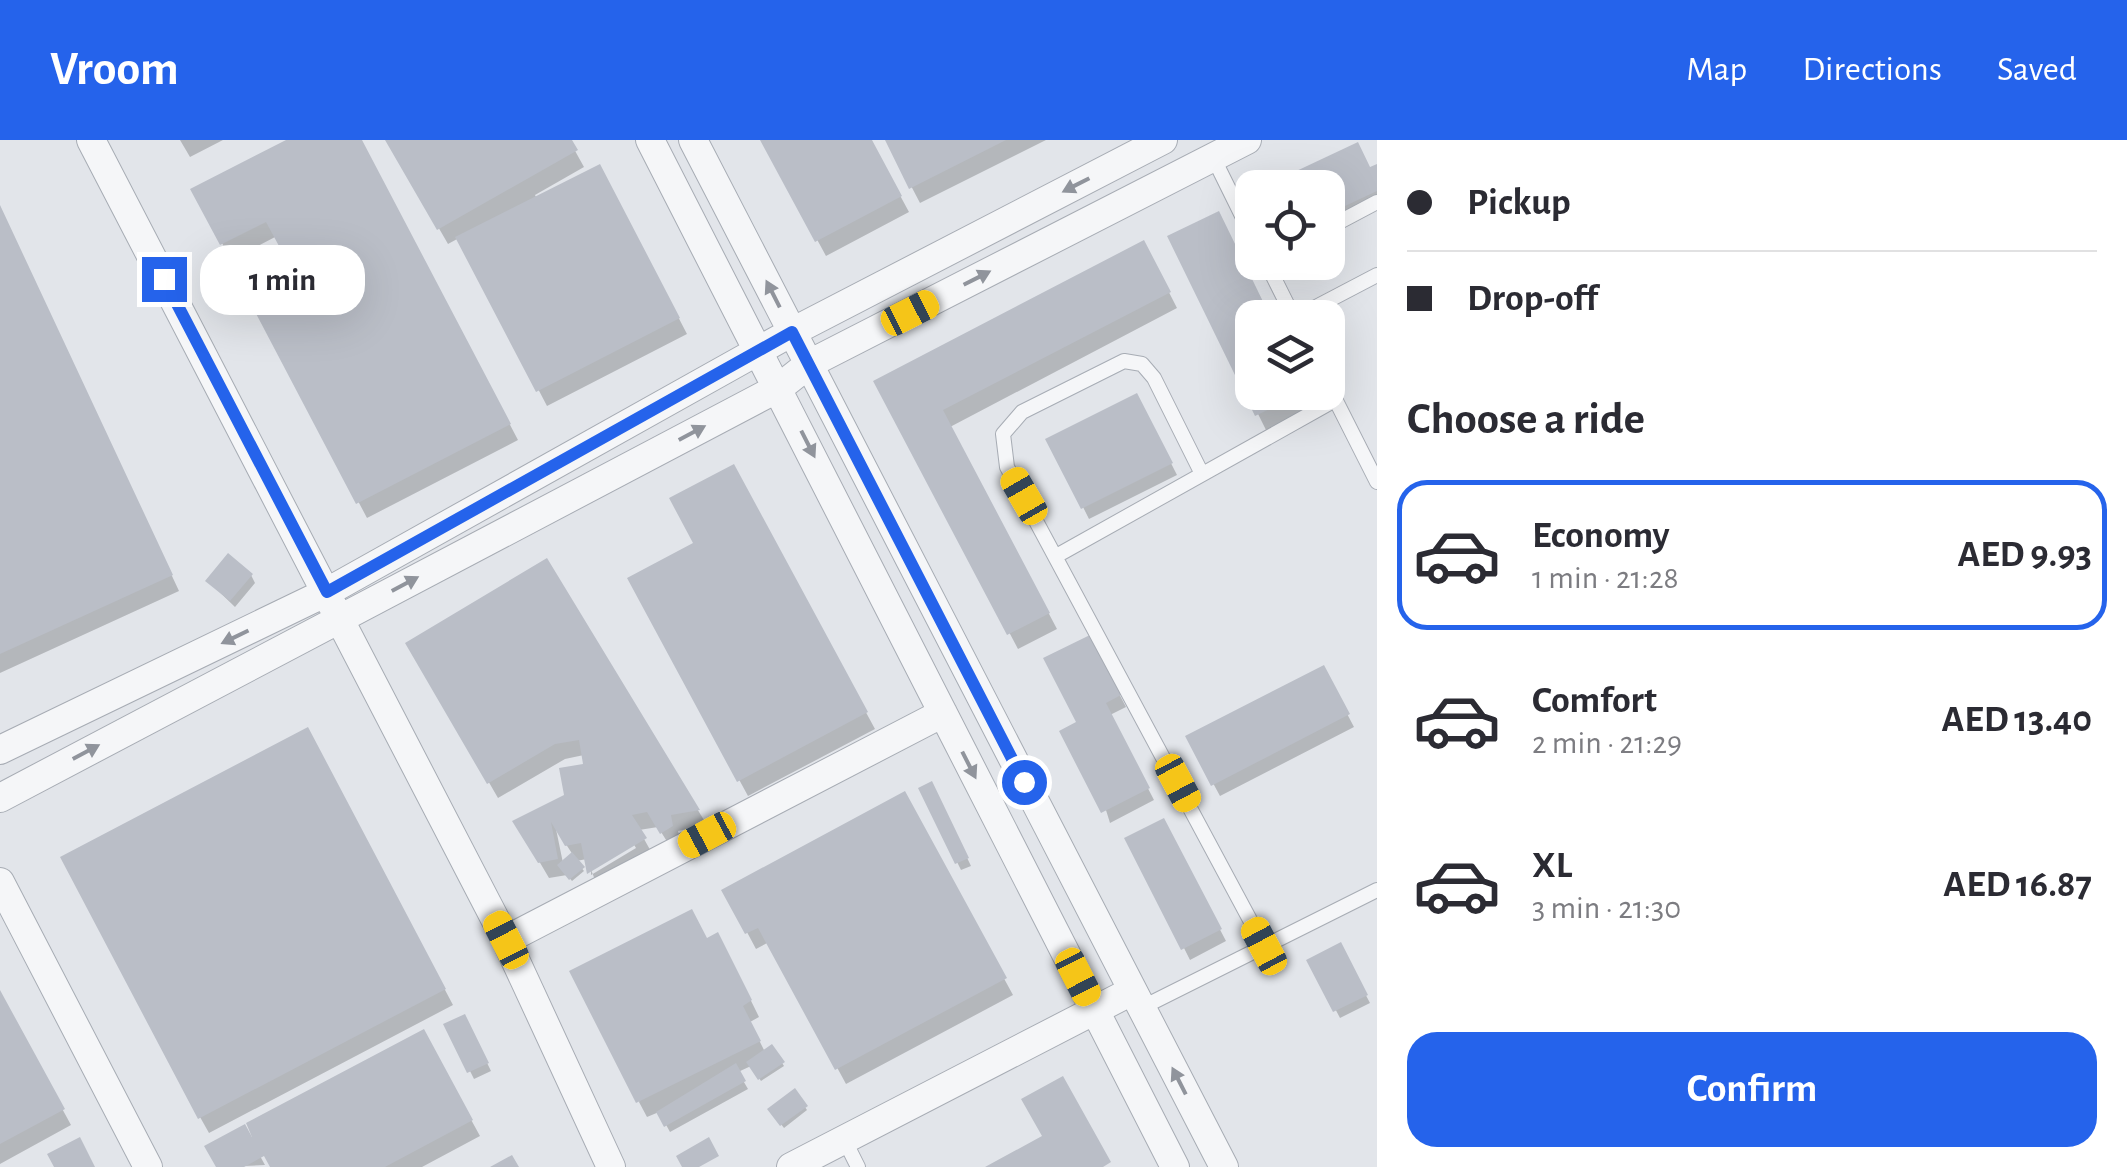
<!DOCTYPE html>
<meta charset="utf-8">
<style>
:root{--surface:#fff;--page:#f2f2f3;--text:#2b2b33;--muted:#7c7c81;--line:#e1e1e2;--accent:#2563eb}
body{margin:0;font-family:"Alegreya Sans",sans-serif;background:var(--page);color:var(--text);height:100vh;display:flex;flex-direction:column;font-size:38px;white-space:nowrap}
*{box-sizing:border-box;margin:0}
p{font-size:32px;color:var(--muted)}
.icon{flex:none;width:55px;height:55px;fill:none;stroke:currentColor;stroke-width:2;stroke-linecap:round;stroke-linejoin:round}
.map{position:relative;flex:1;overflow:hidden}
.side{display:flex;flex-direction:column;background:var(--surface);width:750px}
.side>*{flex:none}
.top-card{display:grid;align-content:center;height:220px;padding:0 30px;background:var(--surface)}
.controls{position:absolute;left:1235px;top:30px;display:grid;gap:20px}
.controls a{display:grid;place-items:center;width:110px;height:110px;border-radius:20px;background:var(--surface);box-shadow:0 10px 40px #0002;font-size:50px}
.end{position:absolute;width:45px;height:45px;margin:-22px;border:12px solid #2563eb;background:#fff;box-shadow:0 0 0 5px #fff}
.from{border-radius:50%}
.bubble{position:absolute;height:70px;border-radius:30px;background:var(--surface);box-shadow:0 10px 40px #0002;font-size:32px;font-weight:700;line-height:70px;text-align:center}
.car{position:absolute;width:30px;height:60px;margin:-30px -15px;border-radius:12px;box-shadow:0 0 8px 2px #0007;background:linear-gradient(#f5c518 24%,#345 0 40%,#f5c518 0 76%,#345 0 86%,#f5c518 0)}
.top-card b{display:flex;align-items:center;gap:35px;height:95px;font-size:38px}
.top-card b+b{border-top:2px solid var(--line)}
.top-card i{width:25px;height:25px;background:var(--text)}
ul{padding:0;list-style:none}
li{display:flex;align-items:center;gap:30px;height:150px;margin:0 20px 15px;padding:0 10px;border:5px solid transparent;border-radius:30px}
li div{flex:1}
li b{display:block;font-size:38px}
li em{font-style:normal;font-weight:700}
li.on{border-color:var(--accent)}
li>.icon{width:90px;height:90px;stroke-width:1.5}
h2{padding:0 30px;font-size:45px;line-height:120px}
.cta{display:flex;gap:20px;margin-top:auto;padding:20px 30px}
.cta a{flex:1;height:115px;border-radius:30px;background:var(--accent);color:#fff;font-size:40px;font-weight:700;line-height:115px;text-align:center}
header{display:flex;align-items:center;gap:60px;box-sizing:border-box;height:140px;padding:0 50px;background:var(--accent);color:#fff}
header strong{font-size:48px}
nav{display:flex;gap:55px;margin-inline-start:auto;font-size:35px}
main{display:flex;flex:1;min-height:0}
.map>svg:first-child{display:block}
.shadow{fill:#0003;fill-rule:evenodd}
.building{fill:#babec7}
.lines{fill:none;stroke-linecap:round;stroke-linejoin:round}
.service-casing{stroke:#a7acb4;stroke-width:16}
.minor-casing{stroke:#a7acb4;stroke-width:30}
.service{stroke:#f5f6f8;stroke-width:14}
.minor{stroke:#f5f6f8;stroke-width:28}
.oneway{fill:#90949c}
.route{stroke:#2563eb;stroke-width:12}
</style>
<header>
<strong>Vroom</strong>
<nav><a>Map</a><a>Directions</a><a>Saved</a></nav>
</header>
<main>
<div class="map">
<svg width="1377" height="1027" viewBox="0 0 1377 1027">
<rect width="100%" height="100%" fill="#e2e5ea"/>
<path class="shadow" d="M180,0H223L190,17Z
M291,0H360L518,300L367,378L243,144L289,120L277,96L231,120L194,50Z
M388,0H569L584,27L535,55L537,59L608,42L687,194L547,266L459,98L448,104Z
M763,0H870L909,72L826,116Z
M887,0H1046L920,63Z
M1377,27V65L1328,88V48Z
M0,67L179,451L0,533Z
M1170,97L1252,178V252H1307L1314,267L1266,290Z
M1152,119L1177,168L950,287L1057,489L1018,509L877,242Z
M1143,268L1177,335L1089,379L1083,367Z
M733,327L875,589L748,656L630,439L696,404Z
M546,422L707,685L678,691L681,702L671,708L658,687L639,690L653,715L598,748L587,719L576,721L584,731L572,741L567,735L549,738L516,682L567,656L586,626L584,615L565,619L498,658L409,504ZM556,689L573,715L563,723ZM633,703L636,708L591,735V729Z
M251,435L255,443L235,467L208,441Z
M1096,510L1126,567L1110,575L1154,660L1110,683L1079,583Z
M1323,528L1354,587L1220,656L1188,597Z
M316,606L453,865L209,993L200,977Z
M921,649L935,651L971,726L961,730Z
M904,655L1013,855L846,944L769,802L756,809L725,751Z
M1163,681L1226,801L1190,820L1184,808Z
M707,801L726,810L759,877L750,882L765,912L772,907L784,926L761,941L751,926L738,932L748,949L670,992L659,972L647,977L639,962Z
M1340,806L1370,863L1340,878L1310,821Z
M0,855L71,985L0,1024Z
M468,884L491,931L474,939L447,885Z
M423,892L480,996L422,1027H273Z
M794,952L807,970L784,988L770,970Z
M244,987L265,1025L219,1027Z"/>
<path class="building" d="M286,0H362L511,284L356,364L240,143L286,119L266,82L220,105L190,49Z
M385,0H572L578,10L437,90Z
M760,0H872L902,56L815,102Z
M885,0H1006L909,49Z
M1358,2L1370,27L1377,24V51L1328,74V48H1296L1290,34Z
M600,24L680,178L536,252L455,97Z
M0,65L173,435L0,514Z
M1219,71L1271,178H1252V252H1304L1255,276L1167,96Z
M1144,100L1171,152L943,270L1050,473L1007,495L873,241Z
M1137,253L1173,323L1081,369L1045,299Z
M734,324L868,572L737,642L627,438L693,403L669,358Z
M228,413L253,434L230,461L205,441Z
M547,418L700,670L671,675L673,686L660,694L647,672L632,675L647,698L587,734L581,703L565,706L551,682L558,719L538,723L512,681L564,655L559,628L583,624L579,600L555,604L487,644L405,503Z
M1090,495L1121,555L1106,563L1150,648L1101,673L1059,591L1076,582L1043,518Z
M1324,525L1350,574L1211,646L1185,596Z
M308,587L446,849L198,979L60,717Z
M932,641L969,718L955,724L918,648Z
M905,651L1007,838L835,930L758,788L745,794L721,750Z
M1164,678L1222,789L1181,810L1124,698Z
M572,712L585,727L569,740L557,725Z
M692,769L707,798L718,792L752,860L743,866L761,901L636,963L569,831Z
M1341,802L1368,855L1333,872L1306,820Z
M0,850L65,969L0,1004Z
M465,874L489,923L467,933L443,884Z
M424,889L473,980L385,1027H270L264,1016L244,1027H216L204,1006L245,984L252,997L246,983Z
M772,904L785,922L758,940L746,922Z
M736,923L746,941L664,987L656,972Z
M1063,936L1111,1022L1103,1027H985L1042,996L1021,959Z
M795,948L808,966L780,986L767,969Z
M80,997L95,1027H54L47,1014Z
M709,997L719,1016L699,1027H682L676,1016Z
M512,1015L519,1027H490Z"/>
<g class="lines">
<defs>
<path id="service" d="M1213,17L1252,96
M1328,88L1377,62
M1266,122L1294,178
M1295,178L1377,135
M1328,245L1377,342
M1202,334L1154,238L1142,224L1124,221L1022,272L1003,294L1007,327L1264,806
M1058,415L1335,260
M1141,868L1377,750
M844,999L858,1027"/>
<path id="minor" d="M91,0L506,800L611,1027
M650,0L1175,1027
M693,0L1224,1027
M0,610L327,452L792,192L1163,0
M0,658L780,247L809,224L1247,0
M0,742L148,1027
M506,800L943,573
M791,1027L1132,851"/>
</defs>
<use href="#service" class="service-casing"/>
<use href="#minor" class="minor-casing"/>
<use href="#service" class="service"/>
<use href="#minor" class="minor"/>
</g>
<defs><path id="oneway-solid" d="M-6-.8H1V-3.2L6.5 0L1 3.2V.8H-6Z" transform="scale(2.5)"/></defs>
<g class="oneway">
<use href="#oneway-solid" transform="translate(1076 45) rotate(153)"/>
<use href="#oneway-solid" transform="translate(977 138) rotate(-27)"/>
<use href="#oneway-solid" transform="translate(773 154) rotate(-117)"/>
<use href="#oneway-solid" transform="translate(692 293) rotate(-28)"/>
<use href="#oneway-solid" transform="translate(808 304) rotate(63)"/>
<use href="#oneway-solid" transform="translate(405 444) rotate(-28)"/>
<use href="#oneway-solid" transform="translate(235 497) rotate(154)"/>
<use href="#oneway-solid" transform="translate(86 612) rotate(-28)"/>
<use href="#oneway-solid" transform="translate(969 625) rotate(63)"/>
<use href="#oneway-solid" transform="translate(1179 941) rotate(-117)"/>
</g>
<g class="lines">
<path class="route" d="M164,139L327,452L792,192L1024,642"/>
</g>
</svg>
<div class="controls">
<a><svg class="icon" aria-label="locate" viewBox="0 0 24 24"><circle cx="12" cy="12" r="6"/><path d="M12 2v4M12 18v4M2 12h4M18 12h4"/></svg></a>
<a><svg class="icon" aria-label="layers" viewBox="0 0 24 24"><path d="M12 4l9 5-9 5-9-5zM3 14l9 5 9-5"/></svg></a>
</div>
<i class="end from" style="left:1024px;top:642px"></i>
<i class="end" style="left:164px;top:139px"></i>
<div class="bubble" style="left:200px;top:105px;width:165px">1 min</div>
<i class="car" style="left:910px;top:173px;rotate:63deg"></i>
<i class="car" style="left:1024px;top:356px;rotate:330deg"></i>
<i class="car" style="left:1178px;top:643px;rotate:152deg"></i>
<i class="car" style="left:707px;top:695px;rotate:242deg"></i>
<i class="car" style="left:506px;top:800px;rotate:333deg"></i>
<i class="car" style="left:1264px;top:806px;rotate:332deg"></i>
<i class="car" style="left:1078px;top:837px;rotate:153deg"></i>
</div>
<section class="side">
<div class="top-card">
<b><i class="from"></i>Pickup</b>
<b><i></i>Drop-off</b>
</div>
<h2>Choose a ride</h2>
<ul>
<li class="on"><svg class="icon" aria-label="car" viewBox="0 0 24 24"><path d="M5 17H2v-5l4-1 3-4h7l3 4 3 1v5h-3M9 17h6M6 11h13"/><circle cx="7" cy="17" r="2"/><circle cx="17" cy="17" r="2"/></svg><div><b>Economy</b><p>1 min · 21:28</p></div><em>AED 9.93</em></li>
<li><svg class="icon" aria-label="car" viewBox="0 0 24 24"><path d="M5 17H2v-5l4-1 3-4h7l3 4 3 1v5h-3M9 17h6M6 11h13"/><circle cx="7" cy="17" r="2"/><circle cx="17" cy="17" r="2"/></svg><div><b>Comfort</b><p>2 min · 21:29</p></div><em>AED 13.40</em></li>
<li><svg class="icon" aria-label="car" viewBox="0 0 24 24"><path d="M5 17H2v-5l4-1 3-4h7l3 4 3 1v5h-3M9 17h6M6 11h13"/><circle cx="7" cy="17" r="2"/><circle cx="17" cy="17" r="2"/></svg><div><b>XL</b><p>3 min · 21:30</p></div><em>AED 16.87</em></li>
</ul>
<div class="cta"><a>Confirm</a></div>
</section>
</main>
